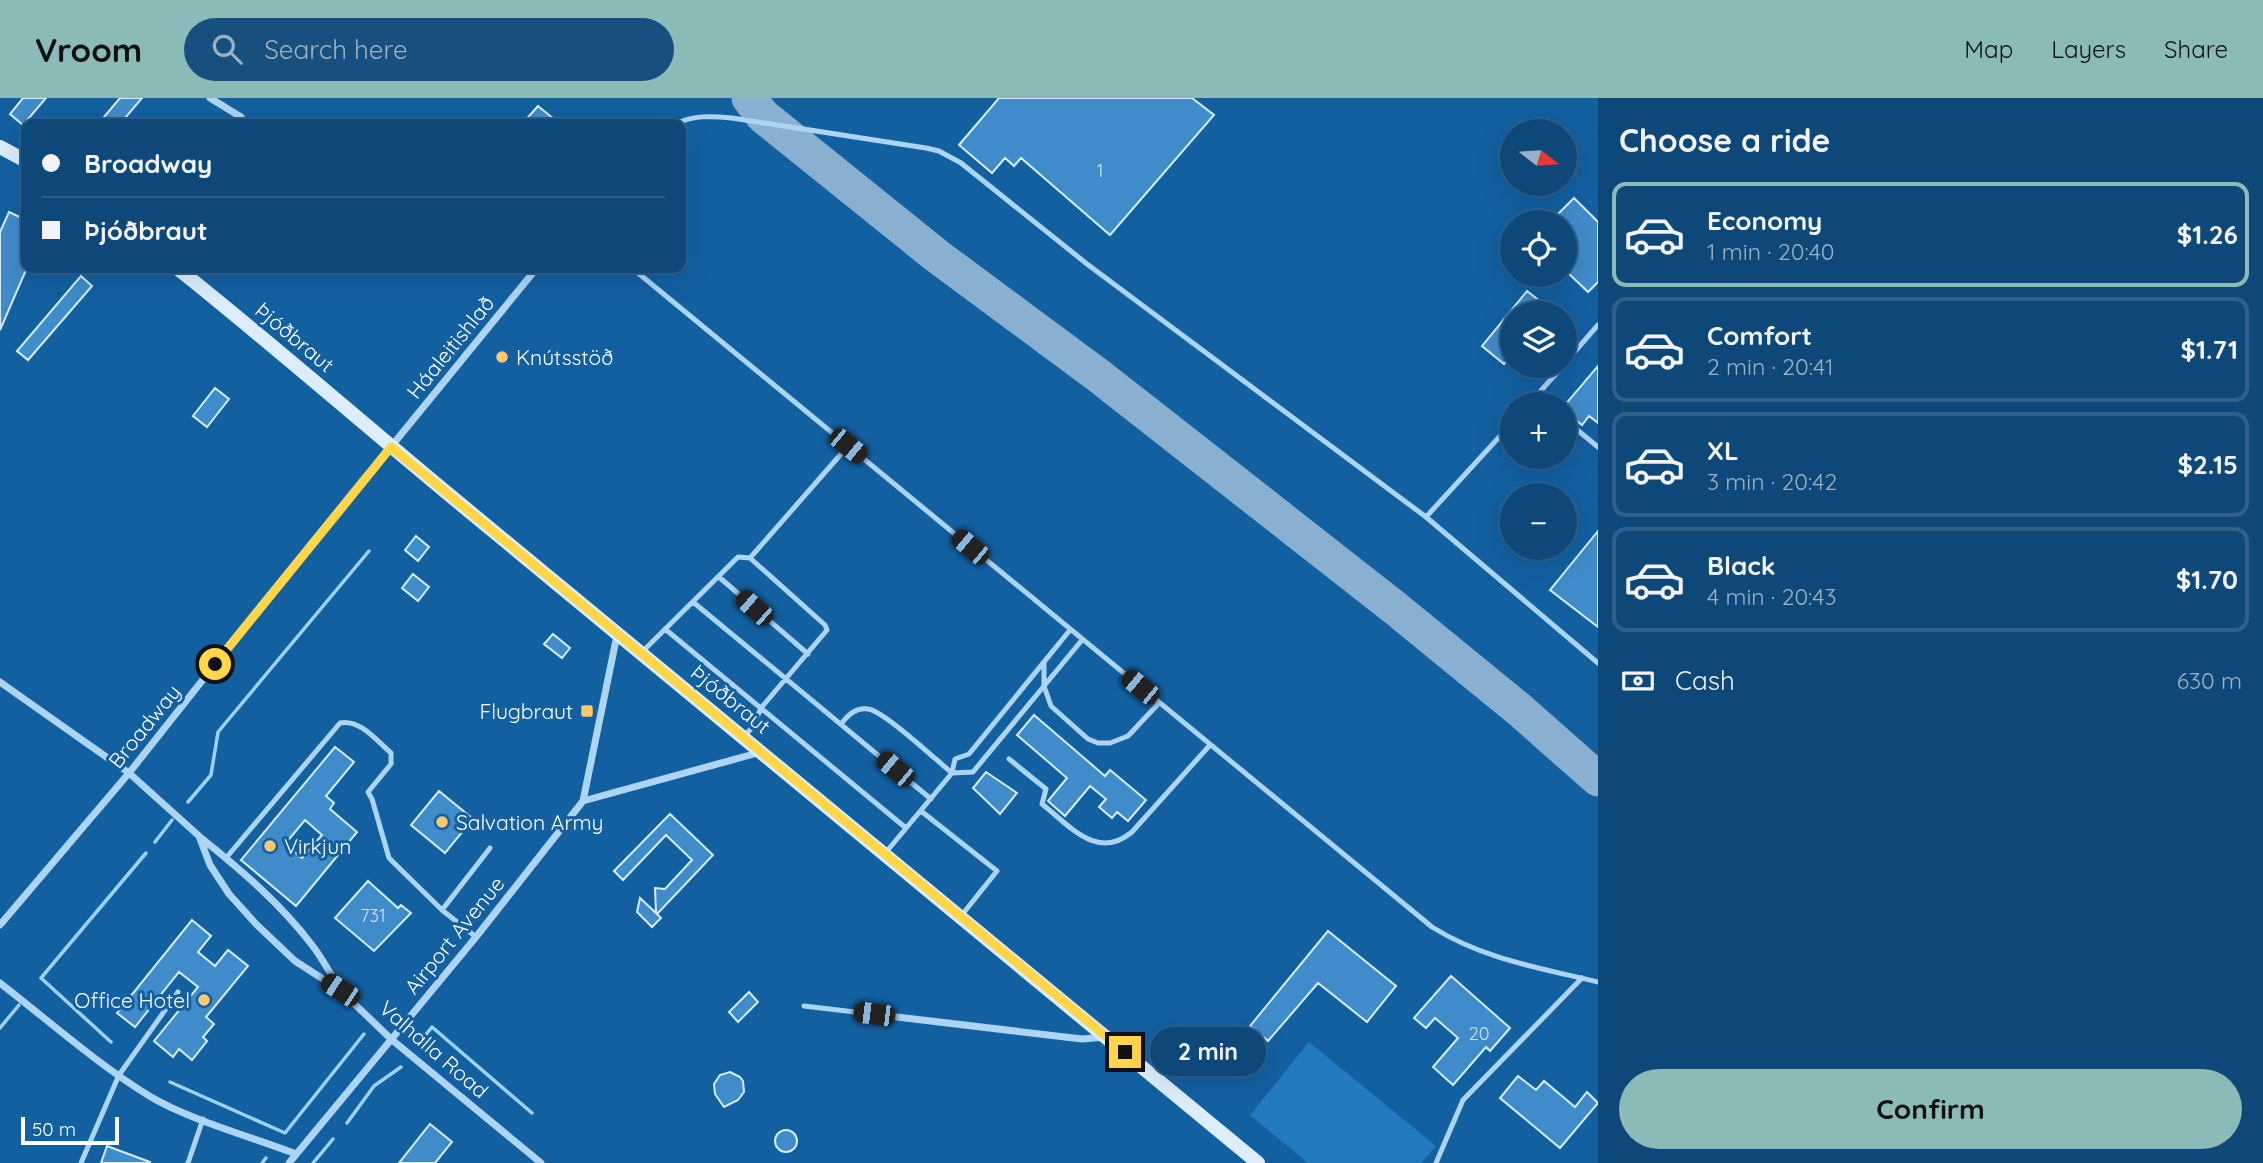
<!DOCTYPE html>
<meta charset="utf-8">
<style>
:root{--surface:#0e4879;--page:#174f7e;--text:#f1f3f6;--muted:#9bb2c6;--line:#2e608a;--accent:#8bbbb9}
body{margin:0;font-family:Quicksand,sans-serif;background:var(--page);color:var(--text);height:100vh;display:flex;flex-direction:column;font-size:26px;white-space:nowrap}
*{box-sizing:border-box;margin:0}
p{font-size:23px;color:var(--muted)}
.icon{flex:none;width:38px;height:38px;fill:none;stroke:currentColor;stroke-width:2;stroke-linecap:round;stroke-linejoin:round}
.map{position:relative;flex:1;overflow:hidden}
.side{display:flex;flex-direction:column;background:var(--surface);width:665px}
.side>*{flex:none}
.guide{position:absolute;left:21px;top:21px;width:665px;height:154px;border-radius:14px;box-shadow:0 7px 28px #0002,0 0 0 2px var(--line);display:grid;align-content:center;height:154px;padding:0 21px;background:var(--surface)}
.needle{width:46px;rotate:107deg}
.buttons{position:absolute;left:1500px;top:21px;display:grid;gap:14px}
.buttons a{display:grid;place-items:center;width:77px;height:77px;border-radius:50%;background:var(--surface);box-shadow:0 7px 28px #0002,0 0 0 2px var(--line);font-size:35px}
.scale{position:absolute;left:21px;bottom:18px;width:98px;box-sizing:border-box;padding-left:7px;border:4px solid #fff;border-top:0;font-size:19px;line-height:24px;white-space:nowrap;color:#fff;-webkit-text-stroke:5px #1360a1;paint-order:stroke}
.end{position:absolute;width:32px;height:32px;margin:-16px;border:9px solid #ffd54a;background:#111;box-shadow:0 0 0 4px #111}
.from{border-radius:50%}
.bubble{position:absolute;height:49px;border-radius:24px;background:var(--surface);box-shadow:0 7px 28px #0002,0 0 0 2px var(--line);font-size:23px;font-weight:700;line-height:49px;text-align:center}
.car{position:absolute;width:21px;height:42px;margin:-21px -10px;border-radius:9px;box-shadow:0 0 5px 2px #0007;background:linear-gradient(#222 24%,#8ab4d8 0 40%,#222 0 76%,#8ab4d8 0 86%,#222 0)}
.guide b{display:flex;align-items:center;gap:24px;height:66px;font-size:26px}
.guide b+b{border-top:2px solid var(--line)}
.guide i{width:18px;height:18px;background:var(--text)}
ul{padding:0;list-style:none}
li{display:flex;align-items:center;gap:21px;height:105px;margin:0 14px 10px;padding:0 7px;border:4px solid var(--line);border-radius:14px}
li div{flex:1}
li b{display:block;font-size:26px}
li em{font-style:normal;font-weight:700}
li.on{border-color:var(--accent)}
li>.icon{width:63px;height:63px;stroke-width:1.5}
h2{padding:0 21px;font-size:32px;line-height:84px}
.pay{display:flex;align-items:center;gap:18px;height:77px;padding:0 21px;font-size:26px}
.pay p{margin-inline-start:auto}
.primary-button{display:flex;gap:14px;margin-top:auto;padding:14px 21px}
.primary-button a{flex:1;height:80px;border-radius:42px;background:var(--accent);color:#111;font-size:28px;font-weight:700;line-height:80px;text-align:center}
header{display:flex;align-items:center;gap:42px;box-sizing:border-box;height:98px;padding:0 35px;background:var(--accent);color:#111}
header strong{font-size:33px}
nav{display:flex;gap:38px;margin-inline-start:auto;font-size:24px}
.search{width:490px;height:63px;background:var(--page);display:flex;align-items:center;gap:18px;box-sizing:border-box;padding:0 24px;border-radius:38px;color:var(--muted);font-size:26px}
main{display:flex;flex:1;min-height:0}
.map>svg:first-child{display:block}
.green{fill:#2279be}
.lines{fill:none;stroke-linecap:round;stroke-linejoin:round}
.stream{stroke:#9ed1f7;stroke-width:3.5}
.taxiway{stroke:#89b0d0;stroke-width:35}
.building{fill:#408bc9;stroke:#d5ecfe;stroke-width:2;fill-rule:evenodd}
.lane{stroke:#acd4f5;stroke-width:5}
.street{stroke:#acd4f5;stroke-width:7}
.secondary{stroke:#dceefd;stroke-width:14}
.route{stroke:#ffd54a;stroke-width:9}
.poi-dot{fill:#ffc770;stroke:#1360a1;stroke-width:2.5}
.labels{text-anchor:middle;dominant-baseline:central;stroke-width:6;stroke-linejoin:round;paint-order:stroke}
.number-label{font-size:18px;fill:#cfe2f2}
.street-label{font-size:21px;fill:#fff;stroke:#1360a1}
.poi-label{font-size:21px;fill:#fff;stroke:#1360a1;text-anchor:start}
</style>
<header>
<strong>Vroom</strong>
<div class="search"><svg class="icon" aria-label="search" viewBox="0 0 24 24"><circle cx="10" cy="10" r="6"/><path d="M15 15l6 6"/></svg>Search here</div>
<nav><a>Map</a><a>Layers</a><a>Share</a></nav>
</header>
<main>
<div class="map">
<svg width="1598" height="1065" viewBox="0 0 1598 1065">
<rect width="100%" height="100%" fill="#1360a1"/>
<path class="green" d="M1309,944L1436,1048L1421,1065H1308L1250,1017Z"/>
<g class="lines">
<path class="stream" d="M188,704L211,677L218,634L369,453
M155,744L172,722
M0,930L19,907
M424,939L432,929L532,1015
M111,944L41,880L146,755
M170,984L285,1035L364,936
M347,1025L374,988L401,969
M262,1065L266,1060
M313,1065L333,1041"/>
<path class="taxiway" d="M749,0L763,18L937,158L1099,278L1395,510L1521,613L1598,681"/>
</g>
<path class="building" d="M23,0H46L23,27L10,16Z
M120,0H142L120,26H98Z
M999,0H1192L1214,17L1110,137L1021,60L1014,68L1005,60L992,75L959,47Z
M538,8L560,26H522Z
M1574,100L1598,124V184L1588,194L1564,171V124H1550Z
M9,114L26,122V172L0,232V134Z
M81,178L92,188L28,262L17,253Z
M1527,193L1555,215H1512V256L1504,266L1482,248Z
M1598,268V325L1589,318L1582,327L1564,313V308Z
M215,290L229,301L207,329L193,318Z
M1598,433V529L1550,492Z
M416,438L429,449L418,463L405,452Z
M413,476L429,489L418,503L402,490Z
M553,536L570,550L562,560L544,546Z
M1034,617L1105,678L1110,672L1146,702L1128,723L1117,714L1112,720L1099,709L1106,701L1090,688L1065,718L1048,703L1067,680L1017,637Z
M335,649L354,664L326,698L334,705L330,711L357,734L296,808L241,762ZM305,722L322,737L302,760L285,746Z
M986,674L1017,695L1000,716L973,690Z
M439,693L473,721L445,755L411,727Z
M670,716L713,757L657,816L661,820L652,829L637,814L640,800L656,815L655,790L665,791L692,762L666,737L623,782L614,773Z
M368,783L398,810L401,807L411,815L374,853L335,820Z
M192,822L211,838L198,854L215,868L228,852L248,868L206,919L214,926L203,939L207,943L192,962L179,951L173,959L154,943L198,889L179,874L135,929L117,915Z
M1328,833L1396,888L1367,924L1318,885L1268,943L1250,928Z
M1451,878L1510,930L1490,953L1486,949L1453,987L1433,969L1458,940L1435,920L1426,930L1414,920Z
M749,894L758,904L738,924L729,914Z
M730,974L740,979L743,983L744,994L738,1002L724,1009L715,996L714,986L720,977Z
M1518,978L1536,992L1544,983L1575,1009L1587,994L1598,1005L1560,1050L1500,1000Z
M430,1026L452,1044L435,1065H399Z
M775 1043a11 11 0 1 1 22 0a11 11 0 1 1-22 0Z
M107,1048L150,1064V1065H101Z"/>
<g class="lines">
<path class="lane" d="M675,26C694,17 711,18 732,20L926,50L939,53L961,65L1087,166L1426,419L1598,565
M632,170L1432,829C1483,861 1540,870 1598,884
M1564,266L1598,227
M1536,298L1546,306
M1529,306L1563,268
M1564,321L1598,349
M1426,419L1512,325
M750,460L848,348
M719,479L808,556
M693,504L931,701
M665,531L906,730
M643,553L738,459L750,460L825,527L827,532L761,610L753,629L745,637
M1044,565V588L1051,608L1088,641L1098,645H1110L1128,638L1159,605
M841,626C848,617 856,609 868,611C884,613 936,662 952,675L973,674L1082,542
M1009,661L1046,691L1042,706C1070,728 1097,763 1132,734L1210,647
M921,713L997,773L961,818
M887,753L952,675L955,661L969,656L1070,532
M226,760L340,625C360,621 376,642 391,655V666L368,694L372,701L389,760L442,812L476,839
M442,812L490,750
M804,908L897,919
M81,1065L119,977L178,894
M188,1065L203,1021
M1436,1065L1463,1002L1582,880"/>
<path class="street" d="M210,0L241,19
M0,584L129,675L199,738L210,767L229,796L256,826L295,863L340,892L391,941L541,1065
M583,703L761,654
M200,739C241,772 280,805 312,847C322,860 330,875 338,888
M0,827L129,675L266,502L536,171
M0,885C49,923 97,966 151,999C190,1022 252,1039 296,1056
M897,919L1082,941L1105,939
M289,1065L476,839L583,703L617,537"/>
<path class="secondary" d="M0,49L26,63
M177,170C275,248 368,330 464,409C729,627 994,845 1258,1065"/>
</g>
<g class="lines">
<path class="route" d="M215,566L391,349L1125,954"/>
</g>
<g class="poi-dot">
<circle cx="502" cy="259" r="7"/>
<rect x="580" y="606" width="14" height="14" rx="3.5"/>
<circle cx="442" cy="724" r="7"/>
<circle cx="270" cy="748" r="7"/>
<circle cx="204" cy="902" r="7"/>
</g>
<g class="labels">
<g class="number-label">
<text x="1100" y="72">1</text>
<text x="373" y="817">731</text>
<text x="1479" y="935">20</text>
</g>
<g class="street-label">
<text transform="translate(295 239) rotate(40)">Þjóðbraut</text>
<text transform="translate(450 249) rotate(-51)">Háaleitishlað</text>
<text transform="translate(731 601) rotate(39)">Þjóðbraut</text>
<text transform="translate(144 628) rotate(-51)">Broadway</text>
<text transform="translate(454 837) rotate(-51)">Airport Avenue</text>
<text transform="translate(434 951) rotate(41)">Valhalla Road</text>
</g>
<g class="poi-label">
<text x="516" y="259">Knútsstöð</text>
<text x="573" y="613" text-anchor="end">Flugbraut</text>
<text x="456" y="724">Salvation Army</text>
<text x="284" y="748">Virkjun</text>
<text x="190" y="902" text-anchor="end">Office Hotel</text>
</g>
</g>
</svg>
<div class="buttons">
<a><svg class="needle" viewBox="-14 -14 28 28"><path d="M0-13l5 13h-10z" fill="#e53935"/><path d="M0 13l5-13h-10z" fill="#9bb2c6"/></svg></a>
<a><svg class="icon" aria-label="locate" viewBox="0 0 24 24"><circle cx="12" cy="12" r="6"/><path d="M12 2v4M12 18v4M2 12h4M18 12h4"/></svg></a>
<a><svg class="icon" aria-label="layers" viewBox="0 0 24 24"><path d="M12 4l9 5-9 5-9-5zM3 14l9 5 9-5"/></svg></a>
<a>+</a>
<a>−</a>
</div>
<div class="scale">50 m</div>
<i class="end from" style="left:215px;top:566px"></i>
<i class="end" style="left:1125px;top:954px"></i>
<div class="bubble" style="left:1150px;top:929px;width:116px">2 min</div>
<i class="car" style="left:848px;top:348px;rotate:129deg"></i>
<i class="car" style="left:970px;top:449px;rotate:310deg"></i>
<i class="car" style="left:754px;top:510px;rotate:311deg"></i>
<i class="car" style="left:1140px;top:589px;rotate:309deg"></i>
<i class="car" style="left:895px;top:671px;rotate:310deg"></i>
<i class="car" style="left:340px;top:892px;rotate:303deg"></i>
<i class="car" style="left:874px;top:916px;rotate:277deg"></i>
<div class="guide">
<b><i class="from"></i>Broadway</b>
<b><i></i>Þjóðbraut</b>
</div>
</div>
<section class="side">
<h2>Choose a ride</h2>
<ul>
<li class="on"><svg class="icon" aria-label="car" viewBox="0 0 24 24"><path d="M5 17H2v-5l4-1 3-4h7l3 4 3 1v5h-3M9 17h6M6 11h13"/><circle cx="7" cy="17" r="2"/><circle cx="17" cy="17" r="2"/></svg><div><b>Economy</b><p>1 min · 20:40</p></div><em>$1.26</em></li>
<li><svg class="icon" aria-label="car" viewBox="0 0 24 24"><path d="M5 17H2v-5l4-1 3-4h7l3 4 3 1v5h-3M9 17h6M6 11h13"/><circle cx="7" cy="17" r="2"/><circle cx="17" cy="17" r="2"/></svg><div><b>Comfort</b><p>2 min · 20:41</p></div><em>$1.71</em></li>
<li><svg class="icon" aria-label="car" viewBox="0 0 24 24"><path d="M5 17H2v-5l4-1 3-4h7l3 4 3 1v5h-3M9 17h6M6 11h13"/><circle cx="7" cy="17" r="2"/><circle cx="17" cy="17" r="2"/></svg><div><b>XL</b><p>3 min · 20:42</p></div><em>$2.15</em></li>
<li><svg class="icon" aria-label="car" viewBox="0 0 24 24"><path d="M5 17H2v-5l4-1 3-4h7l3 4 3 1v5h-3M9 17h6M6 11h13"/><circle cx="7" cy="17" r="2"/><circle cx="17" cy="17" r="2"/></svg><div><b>Black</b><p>4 min · 20:43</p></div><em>$1.70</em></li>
</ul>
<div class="pay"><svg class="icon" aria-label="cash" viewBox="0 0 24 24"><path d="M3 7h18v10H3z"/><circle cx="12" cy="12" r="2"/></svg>Cash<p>630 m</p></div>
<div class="primary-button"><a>Confirm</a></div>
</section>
</main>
